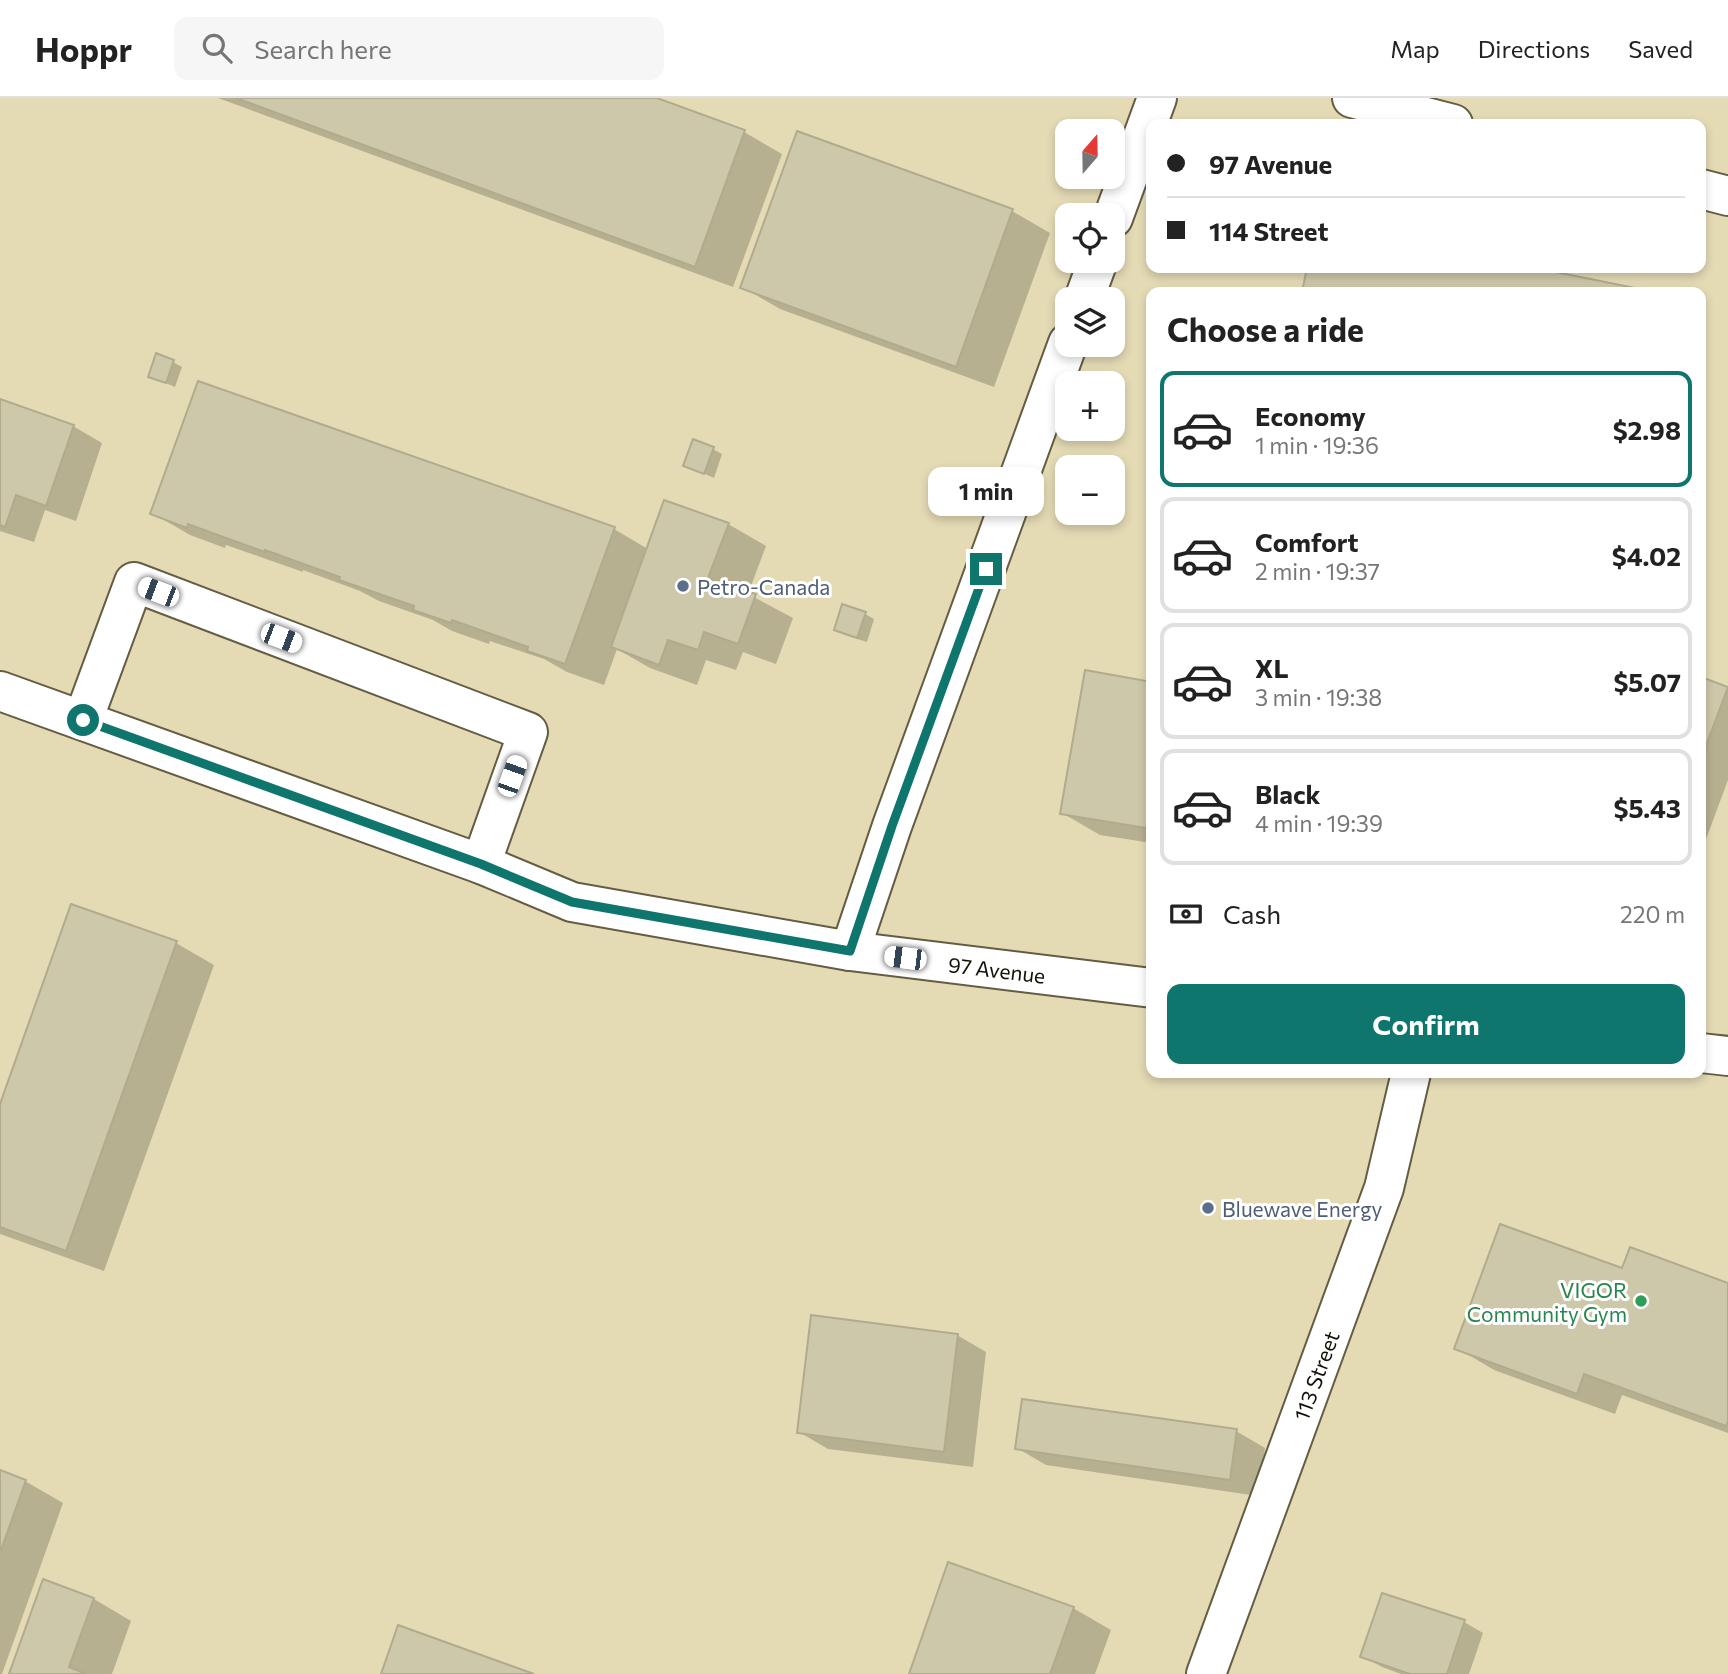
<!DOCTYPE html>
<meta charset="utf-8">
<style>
:root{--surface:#fff;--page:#f6f6f6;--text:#222;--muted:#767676;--line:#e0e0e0;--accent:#0f766e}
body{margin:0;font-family:Commissioner,sans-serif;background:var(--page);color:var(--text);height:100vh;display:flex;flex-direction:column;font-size:26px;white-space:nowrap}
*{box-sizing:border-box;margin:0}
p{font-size:23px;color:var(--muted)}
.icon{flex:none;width:38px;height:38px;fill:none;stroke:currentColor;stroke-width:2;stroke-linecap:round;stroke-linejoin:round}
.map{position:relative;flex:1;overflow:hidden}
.sheet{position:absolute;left:1146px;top:189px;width:560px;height:791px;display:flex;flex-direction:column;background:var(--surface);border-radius:14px;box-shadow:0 4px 10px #0003}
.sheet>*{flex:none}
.top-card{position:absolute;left:1146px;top:21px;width:560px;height:154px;border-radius:14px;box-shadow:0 4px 10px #0003;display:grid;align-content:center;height:154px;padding:0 21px;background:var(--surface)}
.needle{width:46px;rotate:20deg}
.fabs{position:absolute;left:1055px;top:21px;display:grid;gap:14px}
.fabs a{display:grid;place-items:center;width:70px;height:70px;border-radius:14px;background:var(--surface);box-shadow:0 4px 10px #0003;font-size:35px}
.end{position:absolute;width:32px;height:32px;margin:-16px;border:9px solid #0f766e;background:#fff;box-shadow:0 0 0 4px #fff}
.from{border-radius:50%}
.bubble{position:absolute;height:49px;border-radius:14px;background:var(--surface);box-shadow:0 4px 10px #0003;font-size:23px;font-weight:700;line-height:49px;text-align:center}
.car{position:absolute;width:21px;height:42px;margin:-21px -10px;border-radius:9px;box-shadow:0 0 5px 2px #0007;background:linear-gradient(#fff 24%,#345 0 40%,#fff 0 76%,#345 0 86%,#fff 0)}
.top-card b{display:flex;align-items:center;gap:24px;height:66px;font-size:26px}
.top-card b+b{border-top:2px solid var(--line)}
.top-card i{width:18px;height:18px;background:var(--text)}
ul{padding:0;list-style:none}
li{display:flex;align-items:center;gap:21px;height:116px;margin:0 14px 10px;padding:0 7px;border:4px solid var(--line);border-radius:14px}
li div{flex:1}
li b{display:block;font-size:26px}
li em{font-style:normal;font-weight:700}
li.active{border-color:var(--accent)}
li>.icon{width:63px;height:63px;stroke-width:1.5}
h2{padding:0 21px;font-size:32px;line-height:84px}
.pay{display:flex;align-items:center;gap:18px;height:77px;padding:0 21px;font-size:26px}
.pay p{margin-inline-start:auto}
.primary-button{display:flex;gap:14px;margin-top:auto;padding:14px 21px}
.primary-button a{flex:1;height:80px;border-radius:14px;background:var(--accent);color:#fff;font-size:28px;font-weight:700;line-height:80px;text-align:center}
header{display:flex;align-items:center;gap:42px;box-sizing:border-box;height:98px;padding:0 35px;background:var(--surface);border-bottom:2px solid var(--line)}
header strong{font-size:33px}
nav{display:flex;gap:38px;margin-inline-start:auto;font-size:24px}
.search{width:490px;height:63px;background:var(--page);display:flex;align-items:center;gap:18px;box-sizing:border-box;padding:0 24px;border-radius:14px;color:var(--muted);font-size:26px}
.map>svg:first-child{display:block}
.built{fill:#e4dbb5;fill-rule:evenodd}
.shadow{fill:#0003}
.building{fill:#cec8aa;stroke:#b1ab8e;stroke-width:2}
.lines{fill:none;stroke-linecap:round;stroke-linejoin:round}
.minor-casing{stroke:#645d43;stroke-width:42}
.minor{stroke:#fff;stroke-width:38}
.route{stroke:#0f766e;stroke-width:9}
.service-dot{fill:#5c6f8a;stroke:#fff;stroke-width:2.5}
.leisure-dot{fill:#2e9e5b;stroke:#fff;stroke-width:2.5}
.labels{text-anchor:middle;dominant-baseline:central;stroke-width:6;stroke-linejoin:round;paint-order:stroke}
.service-label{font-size:21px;fill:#4e5e75;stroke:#fff;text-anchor:start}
.street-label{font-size:21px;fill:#131006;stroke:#fff}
.leisure-label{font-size:21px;fill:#27864d;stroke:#fff;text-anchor:end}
</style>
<header>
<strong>Hoppr</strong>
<div class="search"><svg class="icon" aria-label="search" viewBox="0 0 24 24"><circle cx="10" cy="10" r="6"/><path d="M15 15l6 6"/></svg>Search here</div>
<nav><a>Map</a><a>Directions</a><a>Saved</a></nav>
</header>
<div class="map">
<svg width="1728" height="1576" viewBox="0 0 1728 1576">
<rect width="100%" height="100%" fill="#ebe4c6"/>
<path class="built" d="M0,0H1728V1576H0ZM1152,26H1701V170H1152ZM1068,33H1113V79H1068ZM1068,117H1113V163H1068ZM1152,194H1701V975H1152ZM1068,201H1113V247H1068ZM1068,285H1113V331H1068ZM1068,369H1113V415H1068Z"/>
<path class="shadow" d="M218,0H650L744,34L782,56L733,189Z
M798,36L1012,113L1050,135L994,289L780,211L742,189Z
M1308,170H1528L1646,194H1303Z
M173,264L182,269L175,289L150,278Z
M199,285L614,431L648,451L728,426L766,448L748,496L793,520L776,566L743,554L736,572L706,562L697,587L650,570L617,551L604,587L567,574L544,561L490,543L489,546L452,533L433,522L379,503L360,493L303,472V474L226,447L225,450L190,437L152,415Z
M0,302L73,328L102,345L76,423L45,412L34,444L0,433Z
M713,351L722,356L714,380L685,367Z
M843,508L865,516L874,521L867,544L845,537L836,532Z
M1701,581L1728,591V682L1702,752Z
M1152,586V745L1100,737L1062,715Z
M176,845L214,867L104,1173L0,1136V1012Z
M1623,1172L1728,1187V1335L1622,1297L1615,1316L1494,1272L1457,1250Z
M957,1237L986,1254L973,1369L828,1351L799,1334Z
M1236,1333L1265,1350L1258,1398L1046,1367L1017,1350Z
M0,1374L25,1383L63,1405L2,1576H0Z
M44,1483L94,1501L131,1523L112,1576H10Z
M1073,1510L1111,1532L1095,1576H911Z
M1464,1524L1483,1535L1469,1576H1401L1382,1569L1362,1558Z"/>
<path class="building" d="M236,0H657L745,32L695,169Z
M797,33L1013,111L956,269L740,190Z
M1307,170H1536L1645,192V194H1302Z
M156,255L174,262L166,285L148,279Z
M198,283L615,429L565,566L527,553L528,549L452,522L451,525L413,512L414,508L339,482L340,479L265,452V454L188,426L187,430L150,416Z
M0,301L74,327L46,408L16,397L5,429L0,427Z
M693,341L714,349L704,376L683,368Z
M664,402L729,425L708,480L756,496L738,546L704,534L698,552L668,542L659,567L611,549Z
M842,506L866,514L857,540L834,532Z
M1085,572L1152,584V731L1060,716Z
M1701,579L1728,589L1701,661Z
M71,806L177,843L66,1153L0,1129V1006Z
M1500,1126L1622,1170L1630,1149L1728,1185V1323L1726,1328L1584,1276L1577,1296L1454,1251Z
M811,1217L958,1236L944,1354L797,1335Z
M1022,1301L1237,1331L1230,1382L1015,1351Z
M0,1372L26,1382L0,1455Z
M948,1464L1074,1509L1050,1576H909Z
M43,1481L94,1500L69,1569L86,1576H9Z
M1382,1495L1465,1522L1447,1576H1410L1360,1559Z
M398,1527L534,1576H381Z"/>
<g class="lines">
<defs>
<g id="minor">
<path d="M1352,0L1453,26"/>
<path d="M1701,91L1728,98"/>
<path d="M1113,120L1157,0"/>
<path d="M1084,201L1098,163"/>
<path id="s1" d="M0,593L481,766L572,804L850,853L1152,890"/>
<path d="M83,622L134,484L528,634L481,766"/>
<path d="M850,853L892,728L1068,245"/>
<path d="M1701,955L1728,958"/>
<path id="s2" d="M1206,1576L1384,1090L1411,975"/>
</g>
</defs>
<use href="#minor" class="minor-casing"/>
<use href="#minor" class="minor"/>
</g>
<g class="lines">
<path class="route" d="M83,622L481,766L572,804L850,853L892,728L986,471"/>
</g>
<g class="service-dot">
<circle cx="683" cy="488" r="7"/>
<circle cx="1208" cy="1110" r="7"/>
</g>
<circle class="leisure-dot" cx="1641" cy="1203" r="7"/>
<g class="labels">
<g class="service-label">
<text x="697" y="488">Petro-Canada</text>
<text x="1222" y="1110">Bluewave Energy</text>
</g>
<g class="street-label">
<text stroke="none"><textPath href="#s1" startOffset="1040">97 Avenue</textPath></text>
<text stroke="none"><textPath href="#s2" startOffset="318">113 Street</textPath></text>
</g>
<g class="leisure-label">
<text x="1627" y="1191">VIGOR<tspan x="1627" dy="24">Community Gym</tspan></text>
</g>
</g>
</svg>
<div class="fabs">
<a><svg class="needle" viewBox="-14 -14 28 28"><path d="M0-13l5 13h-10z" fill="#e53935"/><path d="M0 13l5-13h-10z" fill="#767676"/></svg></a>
<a><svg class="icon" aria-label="locate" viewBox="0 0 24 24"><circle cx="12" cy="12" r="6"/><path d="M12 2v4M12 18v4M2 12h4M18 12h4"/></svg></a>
<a><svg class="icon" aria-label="layers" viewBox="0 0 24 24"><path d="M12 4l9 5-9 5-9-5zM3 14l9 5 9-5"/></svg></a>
<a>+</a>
<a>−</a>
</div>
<i class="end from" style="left:83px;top:622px"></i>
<i class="end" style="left:986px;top:471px"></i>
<div class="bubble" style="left:928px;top:369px;width:116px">1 min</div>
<i class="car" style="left:158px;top:494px;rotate:291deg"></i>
<i class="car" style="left:281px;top:540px;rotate:111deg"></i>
<i class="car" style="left:512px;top:678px;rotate:20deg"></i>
<i class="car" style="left:905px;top:860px;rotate:277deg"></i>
<div class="top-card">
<b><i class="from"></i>97 Avenue</b>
<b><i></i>114 Street</b>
</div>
<section class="sheet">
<h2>Choose a ride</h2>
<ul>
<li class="active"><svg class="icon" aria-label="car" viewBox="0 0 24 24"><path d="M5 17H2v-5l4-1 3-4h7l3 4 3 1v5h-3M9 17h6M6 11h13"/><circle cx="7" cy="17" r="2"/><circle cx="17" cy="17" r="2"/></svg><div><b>Economy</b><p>1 min · 19:36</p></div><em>$2.98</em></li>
<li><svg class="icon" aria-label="car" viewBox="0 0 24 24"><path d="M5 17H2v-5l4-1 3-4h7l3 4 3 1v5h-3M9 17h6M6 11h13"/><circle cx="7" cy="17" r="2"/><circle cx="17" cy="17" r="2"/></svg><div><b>Comfort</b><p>2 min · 19:37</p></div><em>$4.02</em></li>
<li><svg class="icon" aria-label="car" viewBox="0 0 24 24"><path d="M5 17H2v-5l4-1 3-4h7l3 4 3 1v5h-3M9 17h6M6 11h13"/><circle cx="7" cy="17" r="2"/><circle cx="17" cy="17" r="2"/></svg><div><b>XL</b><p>3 min · 19:38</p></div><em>$5.07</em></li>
<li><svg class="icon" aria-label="car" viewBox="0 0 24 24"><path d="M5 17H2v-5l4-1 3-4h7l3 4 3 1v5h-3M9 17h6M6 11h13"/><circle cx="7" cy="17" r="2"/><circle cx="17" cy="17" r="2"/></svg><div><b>Black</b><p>4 min · 19:39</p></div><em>$5.43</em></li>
</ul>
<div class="pay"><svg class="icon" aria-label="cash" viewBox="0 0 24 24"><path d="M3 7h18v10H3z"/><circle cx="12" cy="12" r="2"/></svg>Cash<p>220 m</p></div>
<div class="primary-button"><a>Confirm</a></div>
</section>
</div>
